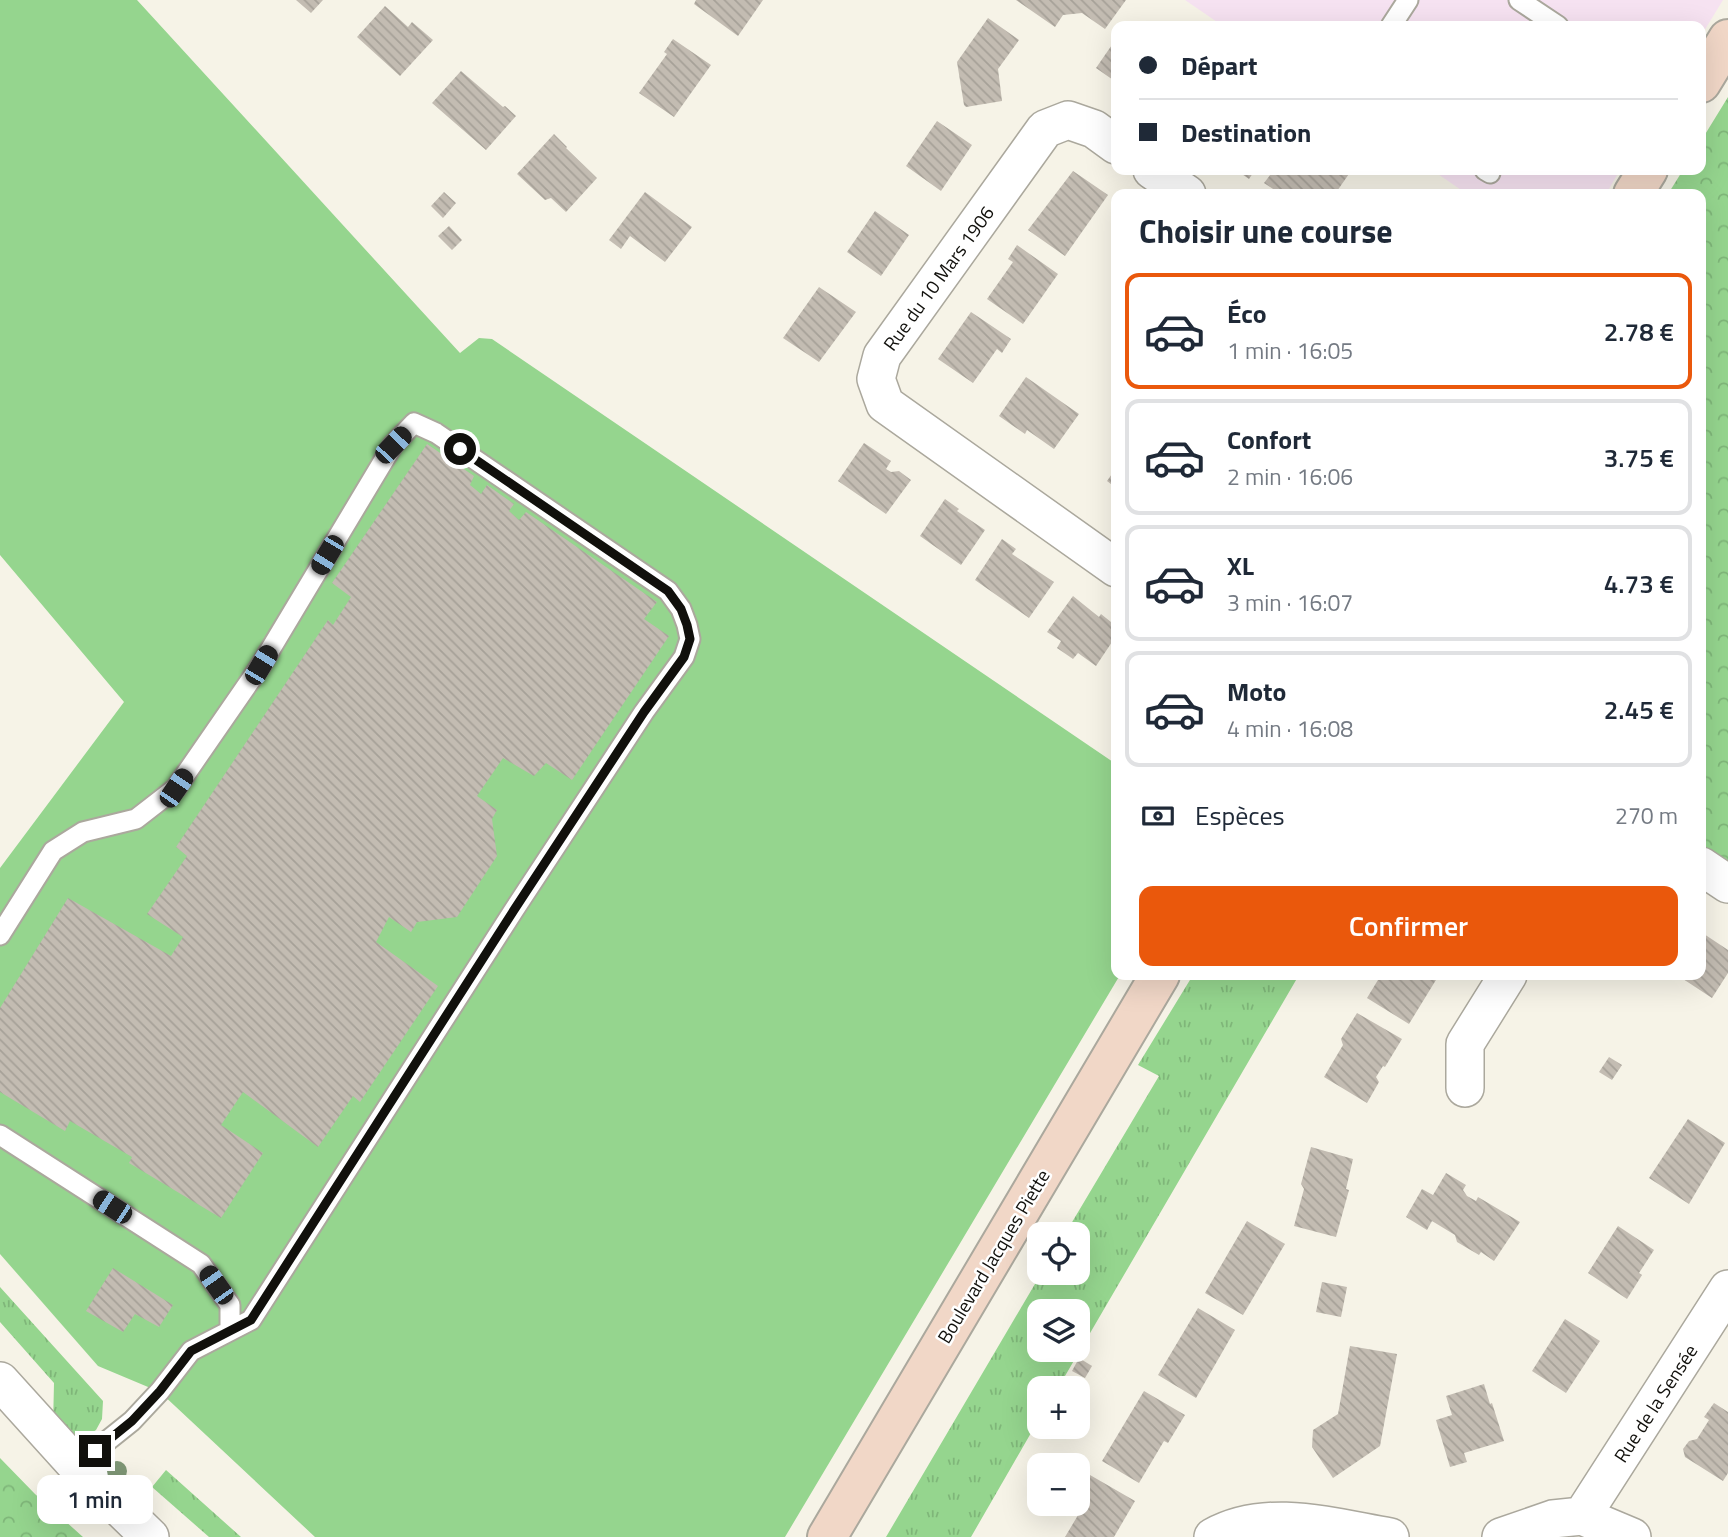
<!DOCTYPE html>
<html lang="fr">
<meta charset="utf-8">
<style>
:root{--surface:#fff;--page:#f6f6f7;--text:#1f2937;--muted:#747a83;--line:#e0e1e3;--accent:#ea580c}
body{margin:0;font-family:"Titillium Web",sans-serif;background:var(--page);color:var(--text);height:100vh;display:flex;flex-direction:column;font-size:26px;white-space:nowrap}
*{box-sizing:border-box;margin:0}
p{font-size:23px;color:var(--muted)}
.icon{flex:none;width:38px;height:38px;fill:none;stroke:currentColor;stroke-width:2;stroke-linecap:round;stroke-linejoin:round}
.map{position:relative;flex:1;overflow:hidden}
.sheet{position:absolute;left:1111px;top:189px;width:595px;height:791px;display:flex;flex-direction:column;background:var(--surface);border-radius:14px;box-shadow:0 7px 28px #0002}
.sheet>*{flex:none}
.banner{position:absolute;left:1111px;top:21px;width:595px;height:154px;border-radius:14px;box-shadow:0 7px 28px #0002;display:grid;align-content:center;height:154px;padding:0 28px;background:var(--surface)}
.tools{position:absolute;left:1027px;top:1222px;display:grid;gap:14px}
.tools a{display:grid;place-items:center;width:63px;height:63px;border-radius:14px;background:var(--surface);box-shadow:0 7px 28px #0002;font-size:35px}
.end{position:absolute;width:32px;height:32px;margin:-16px;border:9px solid #11100c;background:#fff;box-shadow:0 0 0 4px #fff}
.from{border-radius:50%}
.bubble{position:absolute;height:49px;border-radius:14px;background:var(--surface);box-shadow:0 7px 28px #0002;font-size:23px;font-weight:600;line-height:49px;text-align:center}
.car{position:absolute;width:21px;height:42px;margin:-21px -10px;border-radius:9px;box-shadow:0 0 5px 2px #0007;background:linear-gradient(#222 24%,#8ab4d8 0 40%,#222 0 76%,#8ab4d8 0 86%,#222 0)}
.banner b{display:flex;align-items:center;gap:24px;height:66px;font-size:26px}
.banner b+b{border-top:2px solid var(--line)}
.banner i{width:18px;height:18px;background:var(--text)}
ul{padding:0;list-style:none}
li{display:flex;align-items:center;gap:21px;height:116px;margin:0 14px 10px;padding:0 14px;border:4px solid var(--line);border-radius:14px}
li div{flex:1}
li b{display:block;font-size:26px}
li em{font-style:normal;font-weight:600}
li.on{border-color:var(--accent)}
li>.icon{width:63px;height:63px;stroke-width:1.5}
h2{padding:0 28px;font-size:32px;line-height:84px}
.pay{display:flex;align-items:center;gap:18px;height:77px;padding:0 28px;font-size:26px}
.pay p{margin-inline-start:auto}
.action{display:flex;gap:14px;margin-top:auto;padding:14px 28px}
.action a{flex:1;height:80px;border-radius:14px;background:var(--accent);color:#fff;font-size:28px;font-weight:600;line-height:80px;text-align:center}
.map>svg:first-child{display:block}
.commercial{fill:#f6e2f1}
.grass{fill:url(#grass-tufts);fill-rule:evenodd}
.park{fill:url(#park-crowns)}
.pitch{fill:#95d58e}
.building{fill:url(#building-back-hatch)}
.lines{fill:none;stroke-linecap:round;stroke-linejoin:round}
.service-casing{stroke:#aba89d;stroke-width:23}
.minor-casing{stroke:#aba89d;stroke-width:40}
.secondary-casing{stroke:#aba89d;stroke-width:42}
.service{stroke:#fff;stroke-width:19}
.minor{stroke:#fff;stroke-width:37}
.secondary{stroke:#f1d7c7;stroke-width:38}
.tree{fill:#7e9675}
.route{stroke:#11100c;stroke-width:9}
.labels{text-anchor:middle;dominant-baseline:central;stroke-width:5;stroke-linejoin:round;paint-order:stroke}
.street-label{font-size:19px;fill:#11100c;stroke:#fff}
</style>
<div class="map">
<svg width="1728" height="1537" viewBox="0 0 1728 1537">
<defs>
<pattern id="grass-tufts" width="24" height="20" patternUnits="userSpaceOnUse" patternTransform="scale(1.75)"><rect width="24" height="20" fill="#95d58e"/><path d="M3 7l-1-3M5 7V3M7 7l1-3M15 17l-1-3M17 17v-4M19 17l1-3" fill="none" stroke="#7fb679"/></pattern>
<pattern id="park-crowns" width="20" height="18" patternUnits="userSpaceOnUse" patternTransform="scale(1.75)"><rect width="20" height="18" fill="#95d58e"/><path d="M2 6a3 3 0 1 1 6 0M12 15a3 3 0 1 1 6 0" fill="none" stroke="#7fb679"/></pattern>
<pattern id="building-back-hatch" width="6" height="6" patternUnits="userSpaceOnUse" patternTransform="scale(1.75)"><rect width="6" height="6" fill="#c3bcb2"/><path d="M-1 5l2 2M0 0l6 6M5-1l2 2" fill="none" stroke="#a6a198"/></pattern>
</defs>
<rect width="100%" height="100%" fill="#f6f3e7"/>
<path class="commercial" d="M1185,0H1723L1701,36V26H1223Z
M1432,170H1620L1606,194H1467Z"/>
<path class="grass" d="M1193,975H1299L1058,1388H1040L1039,1419L971,1537H886L1042,1272H1078V1234H1065L1159,1076L1138,1065ZM1040,1311H1078V1349H1040Z
M0,1287L103,1401L102,1419L96,1430L84,1438L65,1436L53,1426L54,1383L0,1322Z
M166,1470L241,1537H209L152,1487Z"/>
<path class="park" d="M1728,97V884L1701,866V194H1668L1683,170H1701V141Z
M0,1458L35,1494L83,1537H0Z"/>
<path class="pitch" d="M0,0H137L460,353L479,338L492,339L1116,764V975H1120L785,1537H315L160,1392L98,1366L0,1254V868L124,702L0,555Z"/>
<path class="building" d="M296,0H323L311,13Z
M696,0H763L738,36L694,4Z
M1016,0H1126L1105,29L1082,13L1063,15L1055,27Z
M385,6L408,27L412,22L433,40L400,76L357,37Z
M988,18L1019,40L998,69L1002,101L966,107L964,105L957,62Z
M673,39L711,65L674,117L639,93L667,54L664,52Z
M1116,39V82L1096,68Z
M461,71L503,107L505,106L516,116L486,150L432,103Z
M937,121L972,145L941,191L906,166Z
M554,134L567,147L566,148L597,178L566,212L551,198L545,200L517,174Z
M1236,170H1255L1249,179Z
M1274,170H1350L1351,171L1335,194H1281L1264,183Z
M1073,171L1108,195L1065,256L1028,230Z
M444,192L456,203L443,218L431,206Z
M645,192L692,227L665,262L630,236L621,249L609,240Z
M875,211L909,235L881,276L847,252Z
M449,226L462,240L452,250L438,236Z
M1017,245L1058,274L1023,324L987,299L1013,262L1008,259Z
M819,287L856,312L819,362L783,338Z
M971,312L1011,339L1002,353L997,349L973,383L938,359Z
M1026,377L1079,414L1054,449L1027,430L1025,434L999,416Z
M864,443L891,461L886,469L891,472L899,471L911,480L886,514L838,481Z
M427,444L474,476L470,485L481,494L487,485L514,504L509,511L519,520L526,512L657,602L644,619L669,636L572,780L546,763L534,776L503,758L477,796L497,810L492,819L497,856L457,917L417,922L411,932L389,917L376,942L438,986L360,1102L353,1096L318,1147L243,1092L221,1125L263,1153L221,1218L129,1163L132,1157L70,1121L65,1131L0,1092V1008L68,898L171,956L183,937L147,914L187,856L176,847L328,620L333,625L351,597L332,583Z
M1116,468V488L1107,481Z
M945,499L959,509L957,511L985,530L961,565L920,536Z
M1002,539L1016,549L1012,554L1054,582L1029,618L975,580Z
M1073,596L1099,617L1101,614L1116,626V636L1096,666L1078,653L1073,659L1057,648L1061,641L1047,632Z
M1701,932L1728,950V973L1712,998L1677,975H1701Z
M1381,975H1439L1409,1024L1367,998Z
M1357,1013L1402,1039L1385,1067L1383,1066L1376,1077L1379,1082L1367,1103L1324,1077L1343,1045L1341,1039Z
M1609,1057L1622,1065L1612,1080L1599,1072Z
M1688,1119L1725,1143L1689,1204L1649,1178Z
M1311,1147L1353,1159L1346,1189L1349,1190L1336,1237L1294,1226L1304,1189L1301,1184Z
M1446,1173L1466,1185L1463,1190L1467,1196L1476,1201L1478,1197L1520,1222L1494,1261L1481,1252L1479,1255L1457,1242L1455,1235L1432,1221L1427,1230L1406,1217L1422,1189L1433,1195Z
M1247,1221L1285,1244L1243,1315L1205,1293Z
M1618,1226L1654,1250L1639,1273L1642,1275L1627,1299L1588,1273Z
M113,1268L173,1305L159,1327L135,1314L123,1332L86,1311Z
M1322,1282L1347,1287L1341,1317L1316,1312Z
M1198,1308L1235,1330L1196,1398L1158,1375Z
M1565,1319L1600,1341L1566,1393L1532,1371Z
M1350,1346L1397,1354L1380,1446L1333,1478L1312,1447L1313,1430L1338,1414Z
M1079,1358L1092,1366L1085,1378L1072,1371Z
M1484,1384L1490,1404L1492,1403L1504,1441L1464,1453L1467,1462L1450,1467L1436,1420L1452,1415L1446,1396Z
M1144,1391L1185,1415L1168,1443L1164,1441L1139,1483L1102,1461Z
M1714,1403L1728,1412V1473L1723,1481L1685,1457L1683,1449L1689,1441L1697,1439L1709,1420L1704,1417Z
M1090,1475L1135,1501L1114,1537H1065L1090,1495L1080,1490Z"/>
<g class="lines">
<defs>
<path id="service" d="M1519,0L1558,26
M1391,26L1408,0
M1485,170L1490,173
M0,935L53,851L83,832L136,819L176,788L261,665L393,445L414,423L436,433L668,591L681,609L687,625L690,639L684,657L644,712L514,910L251,1320L191,1351L160,1391L132,1421L72,1469
M0,1135L201,1264L230,1305V1330"/>
<path id="minor" d="M1116,145L1094,129L1068,120L1045,129L882,356L876,379L885,404L1116,568
M1152,170L1187,194
M1701,866L1728,884
M1465,1088V1044L1508,975
M0,1381L77,1466L150,1537
M1582,1516L1728,1289
M1213,1537C1267,1507 1332,1527 1390,1537
M1501,1537L1553,1519L1582,1516L1632,1537"/>
<path id="secondary" d="M1701,83L1728,39
M1633,194L1648,170
M827,1537L1160,975"/>
</defs>
<use href="#service" class="service-casing"/>
<use href="#minor" class="minor-casing"/>
<use href="#secondary" class="secondary-casing"/>
<use href="#service" class="service"/>
<use href="#minor" class="minor"/>
<use href="#secondary" class="secondary"/>
</g>
<circle class="tree" cx="117" cy="1471" r="10"/>
<g class="lines">
<path class="route" d="M95,1451L132,1421L160,1391L191,1351L251,1320L514,910L644,712L684,657L690,639L687,625L681,609L668,591L460,449"/>
</g>
<g class="labels">
<g class="street-label">
<text transform="translate(938 278) rotate(-54)">Rue du 10 Mars 1906</text>
<text transform="translate(993 1256) rotate(-59)">Boulevard Jacques Piette</text>
<text transform="translate(1655 1403) rotate(-57)">Rue de la Sensée</text>
</g>
</g>
</svg>
<div class="tools">
<a><svg class="icon" aria-label="locate" viewBox="0 0 24 24"><circle cx="12" cy="12" r="6"/><path d="M12 2v4M12 18v4M2 12h4M18 12h4"/></svg></a>
<a><svg class="icon" aria-label="layers" viewBox="0 0 24 24"><path d="M12 4l9 5-9 5-9-5zM3 14l9 5 9-5"/></svg></a>
<a>+</a>
<a>−</a>
</div>
<i class="end from" style="left:460px;top:449px"></i>
<i class="end" style="left:95px;top:1451px"></i>
<div class="bubble" style="left:37px;top:1475px;width:116px">1 min</div>
<i class="car" style="left:393px;top:445px;rotate:44deg"></i>
<i class="car" style="left:327px;top:555px;rotate:211deg"></i>
<i class="car" style="left:261px;top:665px;rotate:31deg"></i>
<i class="car" style="left:176px;top:788px;rotate:34deg"></i>
<i class="car" style="left:112px;top:1207px;rotate:303deg"></i>
<i class="car" style="left:216px;top:1285px;rotate:325deg"></i>
<div class="banner">
<b><i class="from"></i>Départ</b>
<b><i></i>Destination</b>
</div>
<section class="sheet">
<h2>Choisir une course</h2>
<ul>
<li class="on"><svg class="icon" aria-label="car" viewBox="0 0 24 24"><path d="M5 17H2v-5l4-1 3-4h7l3 4 3 1v5h-3M9 17h6M6 11h13"/><circle cx="7" cy="17" r="2"/><circle cx="17" cy="17" r="2"/></svg><div><b>Éco</b><p>1 min · 16:05</p></div><em>2.78 €</em></li>
<li><svg class="icon" aria-label="car" viewBox="0 0 24 24"><path d="M5 17H2v-5l4-1 3-4h7l3 4 3 1v5h-3M9 17h6M6 11h13"/><circle cx="7" cy="17" r="2"/><circle cx="17" cy="17" r="2"/></svg><div><b>Confort</b><p>2 min · 16:06</p></div><em>3.75 €</em></li>
<li><svg class="icon" aria-label="car" viewBox="0 0 24 24"><path d="M5 17H2v-5l4-1 3-4h7l3 4 3 1v5h-3M9 17h6M6 11h13"/><circle cx="7" cy="17" r="2"/><circle cx="17" cy="17" r="2"/></svg><div><b>XL</b><p>3 min · 16:07</p></div><em>4.73 €</em></li>
<li><svg class="icon" aria-label="car" viewBox="0 0 24 24"><path d="M5 17H2v-5l4-1 3-4h7l3 4 3 1v5h-3M9 17h6M6 11h13"/><circle cx="7" cy="17" r="2"/><circle cx="17" cy="17" r="2"/></svg><div><b>Moto</b><p>4 min · 16:08</p></div><em>2.45 €</em></li>
</ul>
<div class="pay"><svg class="icon" aria-label="cash" viewBox="0 0 24 24"><path d="M3 7h18v10H3z"/><circle cx="12" cy="12" r="2"/></svg>Espèces<p>270 m</p></div>
<div class="action"><a>Confirmer</a></div>
</section>
</div>
